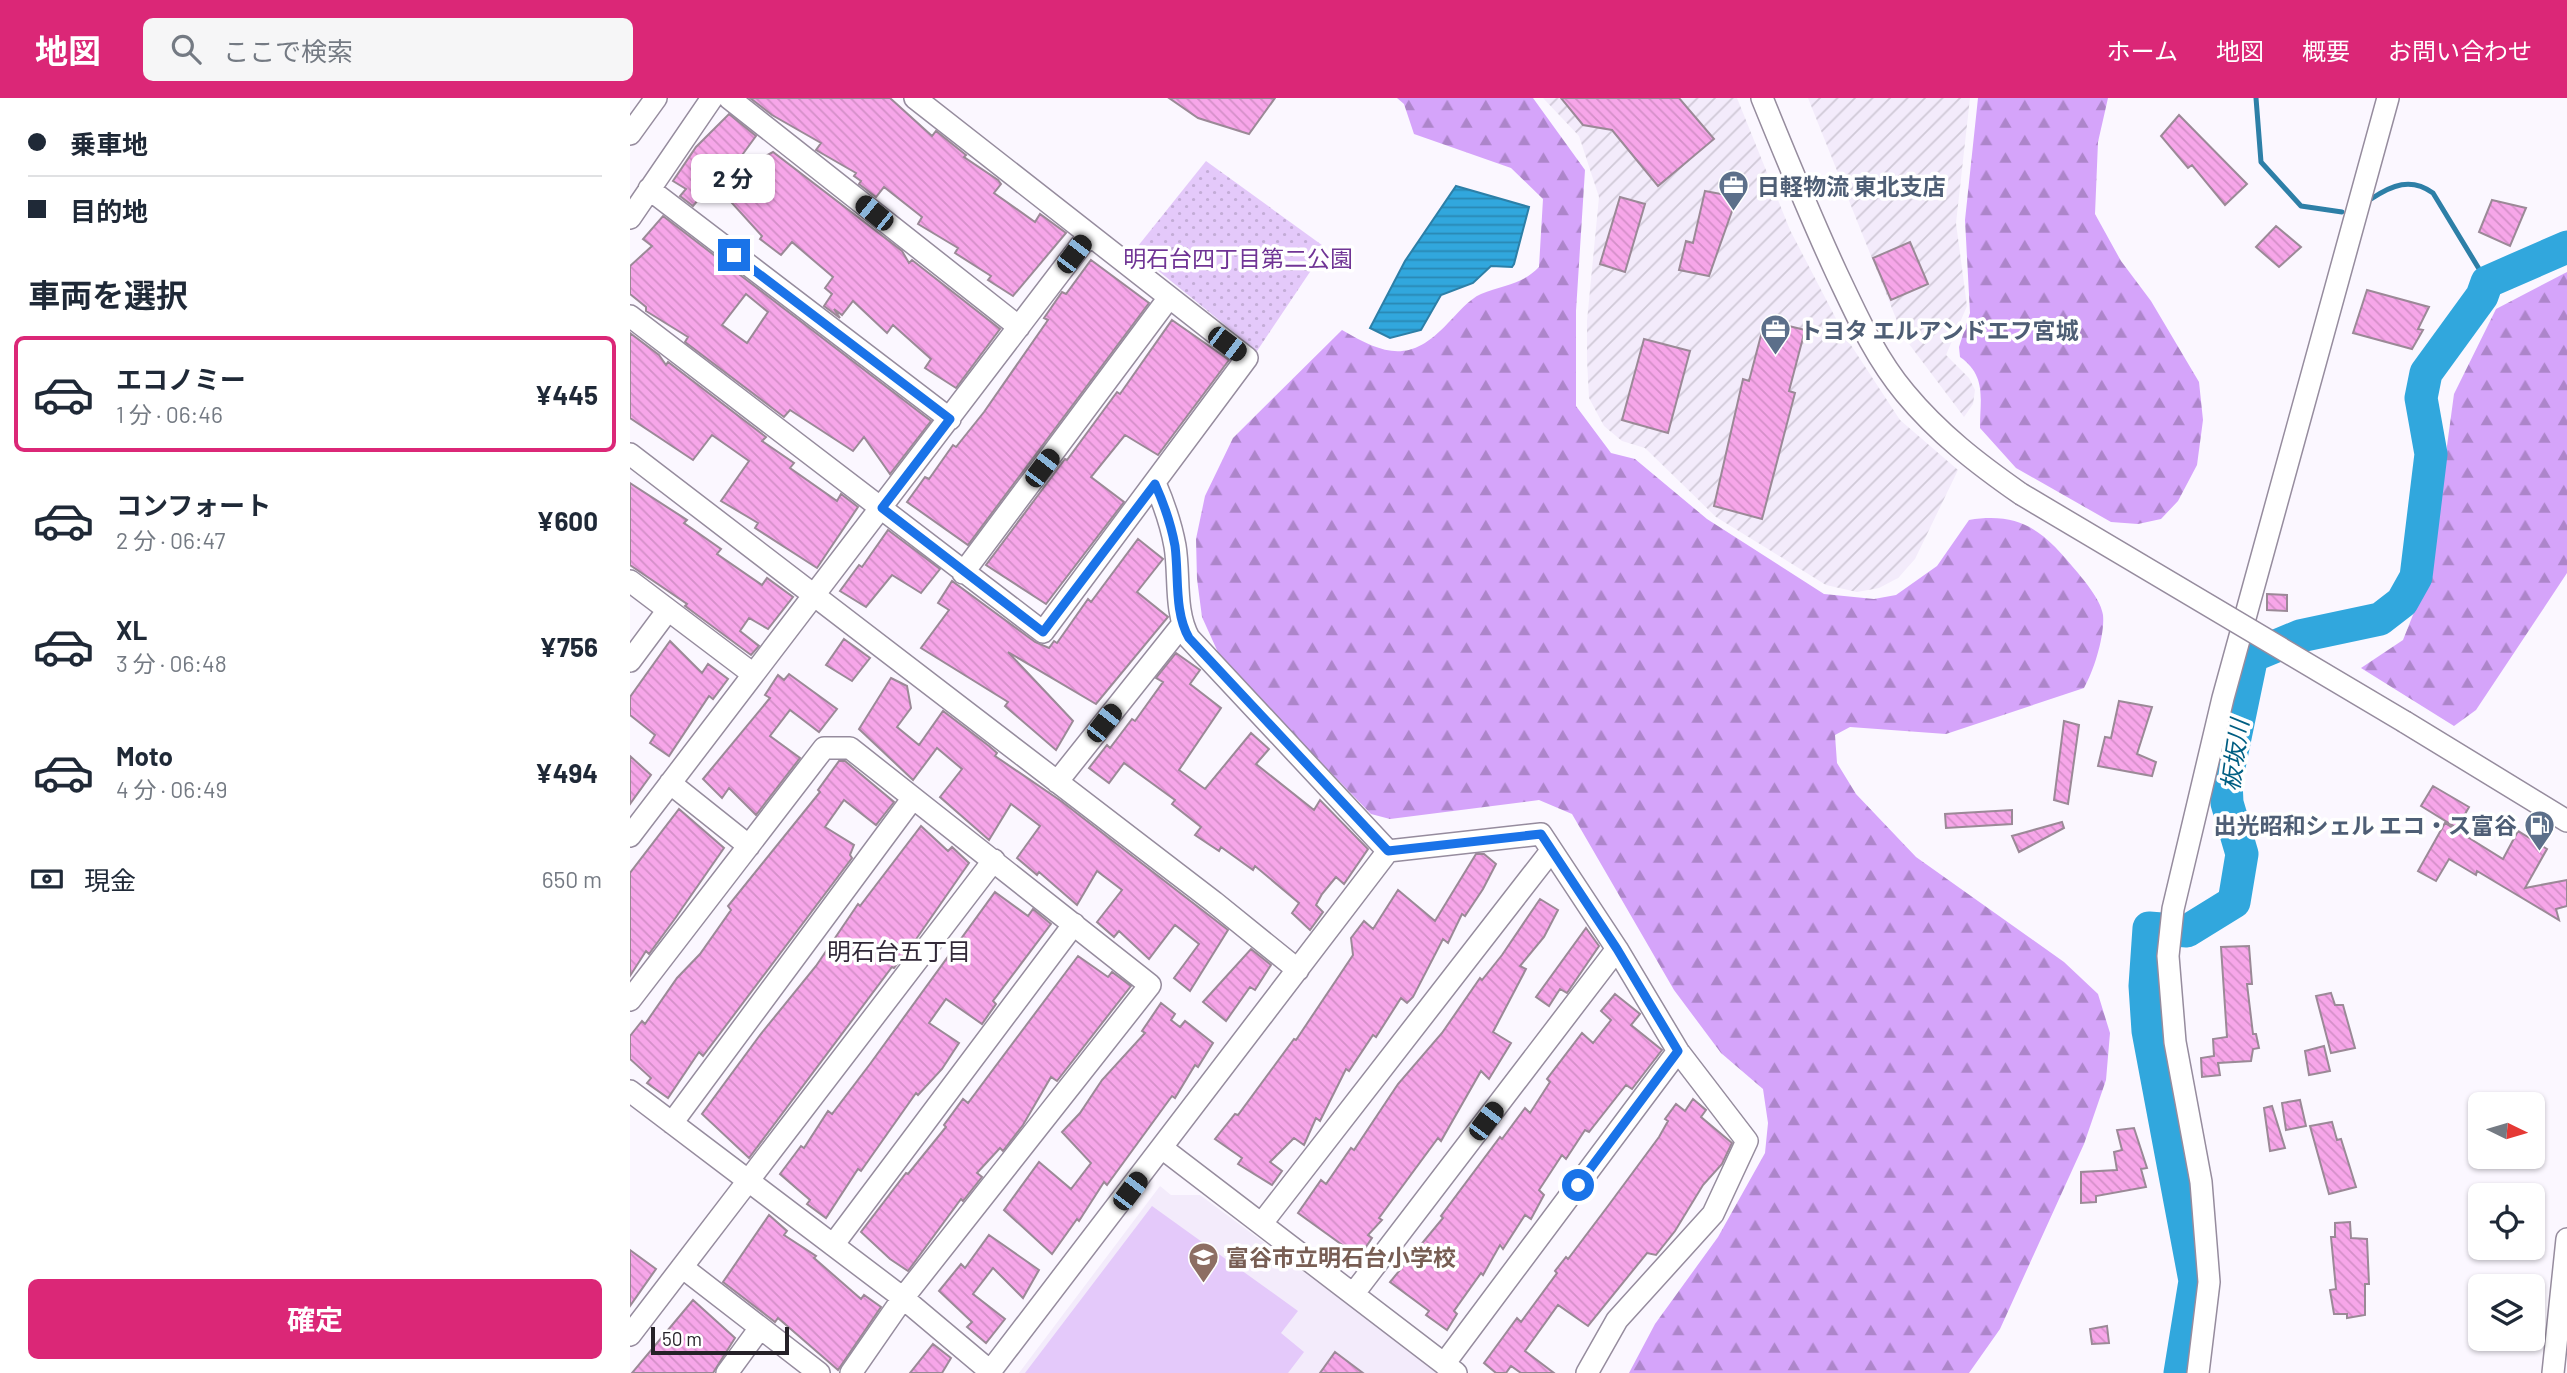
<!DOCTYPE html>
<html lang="ja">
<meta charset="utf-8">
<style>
:root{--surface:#fff;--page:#f6f6f7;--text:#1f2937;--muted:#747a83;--line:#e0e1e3;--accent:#db2777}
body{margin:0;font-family:Barlow,"Noto Sans JP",sans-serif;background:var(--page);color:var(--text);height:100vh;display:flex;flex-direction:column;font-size:26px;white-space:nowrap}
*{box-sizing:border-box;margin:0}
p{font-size:23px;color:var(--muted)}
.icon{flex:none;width:38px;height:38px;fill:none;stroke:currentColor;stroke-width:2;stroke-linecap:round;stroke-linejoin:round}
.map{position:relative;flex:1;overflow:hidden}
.panel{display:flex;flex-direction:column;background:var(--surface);width:630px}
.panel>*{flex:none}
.hud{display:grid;align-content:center;height:154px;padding:0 28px;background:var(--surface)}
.needle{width:46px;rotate:95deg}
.tools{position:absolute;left:1838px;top:994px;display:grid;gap:14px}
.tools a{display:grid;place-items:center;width:77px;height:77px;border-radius:10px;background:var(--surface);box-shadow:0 2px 5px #0004;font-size:35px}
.scale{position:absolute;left:21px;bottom:18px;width:138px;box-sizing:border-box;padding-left:7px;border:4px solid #252128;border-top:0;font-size:19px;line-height:24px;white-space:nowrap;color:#252128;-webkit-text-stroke:5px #fff;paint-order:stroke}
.end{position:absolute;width:32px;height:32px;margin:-16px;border:9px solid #1a73e8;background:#fff;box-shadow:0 0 0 4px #fff}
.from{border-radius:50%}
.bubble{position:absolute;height:49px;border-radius:10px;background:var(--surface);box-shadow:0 2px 5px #0004;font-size:23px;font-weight:700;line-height:49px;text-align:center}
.car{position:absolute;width:21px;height:42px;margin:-21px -10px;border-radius:9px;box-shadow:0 0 5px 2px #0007;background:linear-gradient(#222 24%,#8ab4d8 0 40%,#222 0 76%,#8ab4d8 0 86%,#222 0)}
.hud b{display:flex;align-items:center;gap:24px;height:66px;font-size:26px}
.hud b+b{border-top:2px solid var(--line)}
.hud i{width:18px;height:18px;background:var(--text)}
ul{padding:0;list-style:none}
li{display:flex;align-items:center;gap:21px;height:116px;margin:0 14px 10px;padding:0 14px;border:4px solid transparent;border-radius:10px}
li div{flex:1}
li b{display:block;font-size:26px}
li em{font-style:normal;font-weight:700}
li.current{border-color:var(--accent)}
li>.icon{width:63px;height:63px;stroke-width:1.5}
h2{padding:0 28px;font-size:32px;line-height:84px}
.pay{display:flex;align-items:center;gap:18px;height:77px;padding:0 28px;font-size:26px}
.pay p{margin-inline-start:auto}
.primary-button{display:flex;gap:14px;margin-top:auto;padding:14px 28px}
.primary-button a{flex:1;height:80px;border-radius:10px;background:var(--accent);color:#fff;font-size:28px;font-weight:700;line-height:80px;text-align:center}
header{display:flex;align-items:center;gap:42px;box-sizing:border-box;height:98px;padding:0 35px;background:var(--accent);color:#fff}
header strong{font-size:33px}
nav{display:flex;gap:38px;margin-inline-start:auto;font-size:24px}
.search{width:490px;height:63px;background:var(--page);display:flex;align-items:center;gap:18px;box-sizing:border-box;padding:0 24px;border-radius:10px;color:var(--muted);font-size:26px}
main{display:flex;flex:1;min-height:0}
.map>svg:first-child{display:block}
.built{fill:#f3ebfb}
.industrial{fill:url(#industrial-furrows)}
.green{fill:url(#green-dots)}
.forest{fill:url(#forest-firs)}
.pitch{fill:#e4c9fa}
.water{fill:url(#water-rules);stroke:#2d7fa7;stroke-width:2}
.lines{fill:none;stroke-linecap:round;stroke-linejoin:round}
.stream{stroke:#2d7fa7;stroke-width:5}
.river{stroke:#31a7dd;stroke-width:33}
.building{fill:url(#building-back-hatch);stroke:#9b8997;stroke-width:2;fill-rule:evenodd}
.minor-casing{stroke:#968c9e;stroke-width:24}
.minor{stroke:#fff;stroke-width:21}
.minor-bridge-casing{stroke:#968c9e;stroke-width:24;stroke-linecap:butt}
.minor-bridge{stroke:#fff;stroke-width:21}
.route{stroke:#1a73e8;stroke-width:9}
.labels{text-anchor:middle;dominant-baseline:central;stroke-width:7;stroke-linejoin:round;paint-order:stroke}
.service-label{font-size:23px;font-weight:bold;fill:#4e5e75;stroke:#fff;text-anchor:start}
.park-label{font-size:23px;fill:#703495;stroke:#fff}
.education-label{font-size:23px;font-weight:bold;fill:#785e54;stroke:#fff;text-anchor:start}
.water-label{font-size:24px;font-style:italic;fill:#005e82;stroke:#fff}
.neighbourhood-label{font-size:24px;fill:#322938;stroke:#fff}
</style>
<header>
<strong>地図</strong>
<div class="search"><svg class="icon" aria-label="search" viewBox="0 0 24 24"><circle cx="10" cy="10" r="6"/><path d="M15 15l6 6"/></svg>ここで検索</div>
<nav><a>ホーム</a><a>地図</a><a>概要</a><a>お問い合わせ</a></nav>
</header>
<main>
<section class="panel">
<div class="hud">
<b><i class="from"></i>乗車地</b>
<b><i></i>目的地</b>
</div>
<h2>車両を選択</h2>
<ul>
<li class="current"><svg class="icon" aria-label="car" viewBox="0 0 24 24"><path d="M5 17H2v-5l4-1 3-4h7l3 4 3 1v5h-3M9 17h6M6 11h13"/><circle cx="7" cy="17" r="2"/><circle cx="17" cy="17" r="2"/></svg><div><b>エコノミー</b><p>1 分 · 06:46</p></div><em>¥445</em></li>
<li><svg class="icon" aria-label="car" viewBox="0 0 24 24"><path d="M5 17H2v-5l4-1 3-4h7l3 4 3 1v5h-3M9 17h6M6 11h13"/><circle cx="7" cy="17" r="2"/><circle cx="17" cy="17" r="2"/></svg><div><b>コンフォート</b><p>2 分 · 06:47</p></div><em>¥600</em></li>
<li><svg class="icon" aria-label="car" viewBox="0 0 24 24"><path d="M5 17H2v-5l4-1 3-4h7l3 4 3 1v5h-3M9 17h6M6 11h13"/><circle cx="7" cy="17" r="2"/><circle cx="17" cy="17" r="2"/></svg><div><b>XL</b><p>3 分 · 06:48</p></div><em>¥756</em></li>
<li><svg class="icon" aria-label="car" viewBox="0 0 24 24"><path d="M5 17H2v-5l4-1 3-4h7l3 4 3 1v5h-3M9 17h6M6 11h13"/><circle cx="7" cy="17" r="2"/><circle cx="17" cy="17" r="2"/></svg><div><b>Moto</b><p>4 分 · 06:49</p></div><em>¥494</em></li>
</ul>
<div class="pay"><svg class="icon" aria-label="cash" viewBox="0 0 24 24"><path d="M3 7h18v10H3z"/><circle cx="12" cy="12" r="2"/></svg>現金<p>650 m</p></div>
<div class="primary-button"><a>確定</a></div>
</section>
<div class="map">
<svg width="1937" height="1275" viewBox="0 0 1937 1275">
<defs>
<pattern id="industrial-furrows" width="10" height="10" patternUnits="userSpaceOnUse" patternTransform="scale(1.75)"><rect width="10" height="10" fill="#f3ebfb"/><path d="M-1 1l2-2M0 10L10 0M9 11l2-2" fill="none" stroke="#d0c9d7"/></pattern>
<pattern id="green-dots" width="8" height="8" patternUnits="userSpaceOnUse" patternTransform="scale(1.75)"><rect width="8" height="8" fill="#e4c9fa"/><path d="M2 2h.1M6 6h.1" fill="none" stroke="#c3acd6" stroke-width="1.8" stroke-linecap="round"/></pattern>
<pattern id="forest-firs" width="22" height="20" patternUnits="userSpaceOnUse" patternTransform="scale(1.75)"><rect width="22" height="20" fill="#d5a4fa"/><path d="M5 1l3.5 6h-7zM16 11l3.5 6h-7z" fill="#ad85ca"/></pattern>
<pattern id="water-rules" width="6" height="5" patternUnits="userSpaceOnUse" patternTransform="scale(1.75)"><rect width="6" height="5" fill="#31a7dd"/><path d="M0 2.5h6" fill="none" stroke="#2988b3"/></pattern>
<pattern id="building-back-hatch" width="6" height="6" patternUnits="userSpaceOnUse" patternTransform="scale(1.75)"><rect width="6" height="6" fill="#f7a6e9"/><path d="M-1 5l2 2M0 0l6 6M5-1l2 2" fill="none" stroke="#d48fc8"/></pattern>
</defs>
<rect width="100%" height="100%" fill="#fbf7ff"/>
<path class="built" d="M530,1088L541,1097H570L810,1275H389Z"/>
<path class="industrial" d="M913,0H1107L1160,132L1215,238L1270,322L1328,372L1285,461L1268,480L1249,490L1227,494L1196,487L1086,419L1015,350L992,343L974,328L959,300L957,262V223L969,99L949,38Z
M1178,0H1340L1326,125L1337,208L1316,257L1339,280L1345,292L1343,306L1334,319L1273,238Z"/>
<path class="green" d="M576,63L696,150L627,253L504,153Z"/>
<path class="forest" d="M767,0H903L955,72L946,213V308L981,355L1005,361L1077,421L1194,496L1244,501L1266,497L1307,468L1339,422C1395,413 1416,437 1448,475C1457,486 1471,503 1473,517C1475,537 1464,573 1454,590L1316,636L1220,629L1205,637L1207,665L1226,696L1286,759L1434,864L1468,896L1480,935L1476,982L1454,1046L1370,1231L1339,1275H999L1025,1226L1088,1139L1135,1055L1138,1025L1133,991L1091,955L1044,892L942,716L909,702L760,721L741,716L591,561L572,519L567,481L566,441L575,398L603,340L712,232C755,257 780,266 818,225C827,216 839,201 851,196C872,187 892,187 909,169L913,101L881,70L784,36L774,6Z
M1348,0H1478L1468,44L1465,116L1491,163L1521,203L1569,284L1573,322L1567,367L1548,403L1531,421L1508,426L1481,424L1386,370L1350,330C1350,301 1357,278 1330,259L1329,249L1340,215L1335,122Z
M1937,174V475L1846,612L1824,628L1731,570L1773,542L1800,474L1824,296L1866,211Z"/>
<path class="pitch" d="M522,1108L668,1213L651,1235L674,1254L658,1275H395Z"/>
<path class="water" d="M826,88L899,109L884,166L882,169L861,168L843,185L811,197L791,232L760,240L740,230L775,163Z"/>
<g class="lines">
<path class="stream" d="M1626,0L1631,64L1671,108L1712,114
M1741,101C1762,87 1781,79 1803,95L1857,184"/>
<path class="river" d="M1550,1275L1565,1183L1518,933L1515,888L1519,830L1557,833L1604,804L1612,756L1597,705L1596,683L1622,558L1670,538L1750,521L1772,504L1786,479L1801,356L1791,300L1796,275L1852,198L1857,184L1937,149"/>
</g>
<path class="building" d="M120,0H260L302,38L306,33L336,57L334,59L368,82L371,86L364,95L405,124L410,116L436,135L383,198L358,182L361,178L325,155L328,150L288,126L292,119L254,89L246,99L229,86L231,83L224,78L226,75L186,52L191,45L142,17Z
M539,0H645L619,36L568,20Z
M931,0H1049L1084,41L1028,88L982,32L953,27Z
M99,16L126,38L96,79L143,54L272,153L279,165L282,162L370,231L326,290L295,270L301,261L263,227L257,235L223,203L212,217L204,211L210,220L194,208L202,196L195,190L203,179L162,144L151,157L130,141L132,138L83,84L63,108L50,98L56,91L43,83L66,49Z
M1549,17L1617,86L1595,107L1562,67L1558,70L1531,38Z
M1075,93L1107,99L1079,178L1049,172L1056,143L1063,145Z
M990,99L1015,106L995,174L970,166Z
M1862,102L1896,110L1880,148L1849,134Z
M33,118L301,323L260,376L234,339L223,353L160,312L154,319L55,244L58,239L16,213V209L0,196V168L22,148L13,141ZM116,196L138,214L117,245L92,227Z
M1646,128L1671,149L1649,169L1626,149Z
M1280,144L1298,186L1261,202L1243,160Z
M461,162L519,205L338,447L277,404L295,379L299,381L323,347L326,349L354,314L418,222L414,220L432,194L436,196Z
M1737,192L1799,209L1788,231L1793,232L1782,251L1723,235Z
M542,222L599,262L528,357L495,337L461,379L494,404L416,506L356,467L435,361L437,362L487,294L490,296Z
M1135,222L1175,232L1159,293L1165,295L1132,421L1084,408L1113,281L1119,283Z
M0,235L29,257L36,267L38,264L136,339L132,343L164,365L160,370L207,403L211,396L228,409L187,470L125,430L128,425L91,403L119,363L82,337L63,362L0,320Z
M1014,241L1060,253L1038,335L992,322Z
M0,385L57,422L54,425L91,451L87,456L132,487L137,480L163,499L138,531L119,520L110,533L129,548L121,557L55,508L57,506L0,467Z
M258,432L310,471L291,495L262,477L236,509L210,493L229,467L232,469Z
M508,441L533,461L507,494L538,519L466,606L378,554L443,623L426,652L375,608L378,604L291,550L319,512L308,505L322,483L405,544L419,550L424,543L427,545L458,501L461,504Z
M1637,496L1657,497V513L1637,512Z
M214,541L240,560L222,583L196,567Z
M40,543L72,575L78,566L98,581L83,601L79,598L39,658L20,645L25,637L0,617V599Z
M546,555L570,572L560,586L591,610L549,672L575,691L621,635L639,651L626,666L684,712L690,702L738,751L714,786L706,779L692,796L686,807L693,814L680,832L662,815L669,805L625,768L623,772L591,749L589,753L565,737L571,729L542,706L545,702L494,665L479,685L459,670L477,647L480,650L502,621L505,623L533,584L526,580Z
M159,576L207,611L189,634L160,612L140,638L170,660L126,717L99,690L92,700L73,681L140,600L135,597L148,577L154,582Z
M261,580L277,588L281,610L267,629L289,647L313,613L359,648L367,655L365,658L431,703L598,832L560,893L544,880L569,846L545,827L519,861L489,833L484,839L467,824L492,792L467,773L447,807L409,774L407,777L387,760L410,728L381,706L359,742L310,699L332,671L307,650L283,682L229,631Z
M1489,603L1522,609L1507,656L1526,664L1522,678L1468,668L1475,639L1481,640Z
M1434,623L1449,627L1438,706L1424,702Z
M0,658L21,677L0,706Z
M209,663H215L264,704L246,727L214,702L195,729L224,747L220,757L222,760L73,958L69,954L38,1000L17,985L21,980L0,961V938L12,923L15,926L47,880L70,856L101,812L98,808L190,694L188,692Z
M1803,688L1839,709L1827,730L1791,708Z
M49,711L94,750L44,822L19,856L16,853L0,878V775Z
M1382,712V726L1316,730L1315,716Z
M1432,724L1434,730L1389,754L1382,738Z
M1815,725L1873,761L1888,733L1917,751L1895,790L1937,782V808L1926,811L1929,822L1847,773L1846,777L1819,761L1806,783L1788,773Z
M291,728L318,753L322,749L339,765L282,847L264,870L262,869L119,1060L72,1016L130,937L186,868L228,806L230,808Z
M846,756H854L866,766L853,791L835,818L832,816L818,845L813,841L783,899L777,905L771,900L746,939L743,937L719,973L716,971L690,1023L686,1020L674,1047L664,1040L640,1064L652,1073L642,1087L608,1066L612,1060L585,1041L605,1016L608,1017L664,941L666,942L723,857L721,840L734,823L743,831L768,792L805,823Z
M365,794L398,818L403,811L421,826L363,903L366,906L352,926L316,901L299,925L329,945L312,971L288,997L286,995L231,1073L228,1071L196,1120L177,1106L180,1102L150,1076L171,1048L174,1050L198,1013L202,1016L240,966Z
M910,801L928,812L914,839L890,868L896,871L863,934L881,945L859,981L851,973L811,1043L808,1040L749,1120L752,1122L738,1137L742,1140L729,1159L668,1115L691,1082L696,1086L721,1050L724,1052L768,986L812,935L850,880L852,882L872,857Z
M956,830L969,848L937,895L930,891L919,908L906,899Z
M1619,848L1622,886H1617L1623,936H1626L1629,950L1623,951L1621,963L1588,965L1590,977L1572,979L1571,960L1584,958L1583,941L1597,939L1591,849Z
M621,851L641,867L625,892L620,889L596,923L573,904Z
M448,858L478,879L482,874L501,888L427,983L421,979L393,1027L373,1053L370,1050L347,1075L352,1079L333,1103L331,1101L278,1173L260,1161L231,1134L276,1075L278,1076L316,1029L314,1027L333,1001L338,1005Z
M1701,895L1705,907H1713L1725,950L1701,955L1686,898Z
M985,896L1010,916L1001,927L1032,952L1002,991L996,987L959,1034L955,1032L936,1061L932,1057L909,1092L914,1097L901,1121L895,1117L873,1151L870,1147L853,1177L851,1175L824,1213L827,1216L817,1232L796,1217L799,1213L760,1184L813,1120L811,1118L870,1039L872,1041L895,1010L900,1015L920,984L917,981L952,935L963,945L981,922L971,913Z
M531,905L545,916L541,922L550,929L555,923L583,945L568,969L565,967L545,1000L542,998L477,1087L474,1084L449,1123L447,1121L422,1156L374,1112L409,1064L441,1091L461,1065L432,1034L450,1015L472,982L515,935L512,933Z
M1694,948L1700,973L1679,977L1675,953Z
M1063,1001L1076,1012L1071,1019L1102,1045L1092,1066L1073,1087L1045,1133L1026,1157L1017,1155L958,1228L928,1207L895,1253L924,1275H891L881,1268L876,1275H866L854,1265L887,1220L891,1224L927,1175L925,1173L936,1159L938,1161L978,1108L1029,1039L1038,1023L1035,1021L1046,1006L1055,1013Z
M1670,1002L1676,1028L1656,1032L1652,1005Z
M1642,1008L1655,1050L1640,1053L1634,1010Z
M1702,1024L1707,1042L1711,1041L1726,1089L1699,1096L1680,1028Z
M1504,1030L1517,1070L1511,1071L1516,1089L1466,1098V1104L1451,1105V1074L1487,1072L1484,1054L1492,1052L1487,1032Z
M139,1117L157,1133L154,1137L186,1158L184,1160L231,1201L234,1197L251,1209L208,1272L148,1220L145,1224L93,1184Z
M1720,1124L1721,1140L1737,1141L1739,1186H1735V1217L1717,1220V1216H1704L1700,1192L1706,1191L1701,1139H1705V1125Z
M359,1137L409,1172L393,1200L363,1170L343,1196L375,1221L356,1245L337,1229L342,1224L309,1193L331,1166L335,1170Z
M0,1152L26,1171L0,1208Z
M63,1202L105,1240L83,1275H2Z
M1477,1228L1479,1245L1462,1246L1460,1231Z
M303,1246L321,1260L312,1275H280Z
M705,1254L733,1275H690Z"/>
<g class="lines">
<defs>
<path id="minor" d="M99,0L389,229
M1132,0C1156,59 1180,118 1207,176C1227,218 1245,259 1275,295C1309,336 1348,366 1391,396
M0,36L26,0
M19,91L320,321
M0,120L82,0
M0,218L413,534L617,260L285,0
M0,356L584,804L668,872
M525,385C534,406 541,426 545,448C550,478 544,513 559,540L758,753
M333,475L538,201
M0,483L123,576
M0,563L38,512
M1775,624L1937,723
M427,684L552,527
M40,685L119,748
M0,738L458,138
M0,902L194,650H220L520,887L273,1200L221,1275
M0,993L273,1200L361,1274
M42,1025L283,700
M532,1050L826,1275
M632,1125L921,753
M203,1147L444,826
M52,1169L189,1275
M724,1195L987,851
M0,1237L364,762
M814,1266L1048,953
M97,1275L130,1230
M359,1275L758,753L911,736L987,851L1048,953L1117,1043L1083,1116L987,1222L957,1275
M1568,1275L1579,1184L1571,1084L1545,944L1538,858L1543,811L1593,600L1758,0
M1923,1275L1937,1141"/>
</defs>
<use href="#minor" class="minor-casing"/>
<use href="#minor" class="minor"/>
<defs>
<path id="minor-bridge" d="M1391,396L1775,624"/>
</defs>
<use href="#minor-bridge" class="minor-bridge-casing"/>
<use href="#minor-bridge" class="minor-bridge"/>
</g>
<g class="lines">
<path class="route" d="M104,157L320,321L252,410L413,534L525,386C534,406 541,426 545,448C549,478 544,514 559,540L758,753L911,736L987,851L1048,953L948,1087"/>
</g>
<defs>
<symbol id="office-pin" viewBox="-11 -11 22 30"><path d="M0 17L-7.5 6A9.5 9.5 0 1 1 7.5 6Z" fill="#5c6f8a" stroke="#fff"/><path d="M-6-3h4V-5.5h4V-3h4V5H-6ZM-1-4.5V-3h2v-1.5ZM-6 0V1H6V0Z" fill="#fff"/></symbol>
<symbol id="fuel-pin" viewBox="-11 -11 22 30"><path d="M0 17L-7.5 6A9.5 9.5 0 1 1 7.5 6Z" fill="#5c6f8a" stroke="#fff"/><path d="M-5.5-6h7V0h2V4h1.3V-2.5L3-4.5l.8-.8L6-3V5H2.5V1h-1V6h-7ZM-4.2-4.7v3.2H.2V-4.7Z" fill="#fff"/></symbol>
<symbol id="school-pin" viewBox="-11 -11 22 30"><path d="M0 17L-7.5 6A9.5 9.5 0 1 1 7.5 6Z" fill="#8d6e63" stroke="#fff"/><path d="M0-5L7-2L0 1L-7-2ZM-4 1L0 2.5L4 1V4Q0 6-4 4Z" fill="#fff"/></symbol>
</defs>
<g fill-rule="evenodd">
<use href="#office-pin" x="1086" y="70" width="35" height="47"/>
<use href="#office-pin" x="1128" y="214" width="35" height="47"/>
<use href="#fuel-pin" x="1892" y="710" width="35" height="47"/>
<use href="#school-pin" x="556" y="1142" width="35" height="47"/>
</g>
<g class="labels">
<g class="service-label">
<text x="1127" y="88">日軽物流 東北支店</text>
<text x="1169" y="232">トヨタ エルアンドエフ宮城</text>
<text x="1887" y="727" text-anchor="end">出光昭和シェル エコ・ス富谷</text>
</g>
<g class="park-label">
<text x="608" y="160">明石台四丁目第二公園</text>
</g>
<g class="education-label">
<text x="596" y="1159">富谷市立明石台小学校</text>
</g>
<g class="water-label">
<text transform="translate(1604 657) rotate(-82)">板坂川</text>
</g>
<g class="neighbourhood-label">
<text x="269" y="852">明石台五丁目</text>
</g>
</g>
</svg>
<div class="tools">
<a><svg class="needle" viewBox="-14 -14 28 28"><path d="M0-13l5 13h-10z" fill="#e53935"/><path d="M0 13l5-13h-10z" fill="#747a83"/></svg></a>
<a><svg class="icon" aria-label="locate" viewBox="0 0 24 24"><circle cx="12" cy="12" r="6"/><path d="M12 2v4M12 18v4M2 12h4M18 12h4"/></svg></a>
<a><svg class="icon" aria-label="layers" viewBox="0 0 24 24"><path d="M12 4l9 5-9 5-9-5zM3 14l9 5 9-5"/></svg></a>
</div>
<div class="scale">50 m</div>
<i class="end from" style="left:948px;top:1087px"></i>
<i class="end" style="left:104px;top:157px"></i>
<div class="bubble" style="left:61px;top:56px;width:84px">2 分</div>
<i class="car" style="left:244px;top:115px;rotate:309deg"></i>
<i class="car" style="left:444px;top:156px;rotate:37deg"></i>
<i class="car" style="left:597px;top:246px;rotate:127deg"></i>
<i class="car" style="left:412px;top:370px;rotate:37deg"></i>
<i class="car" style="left:474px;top:625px;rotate:38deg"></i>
<i class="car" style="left:856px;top:1023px;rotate:37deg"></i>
<i class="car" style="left:500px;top:1093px;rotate:37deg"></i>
</div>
</main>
